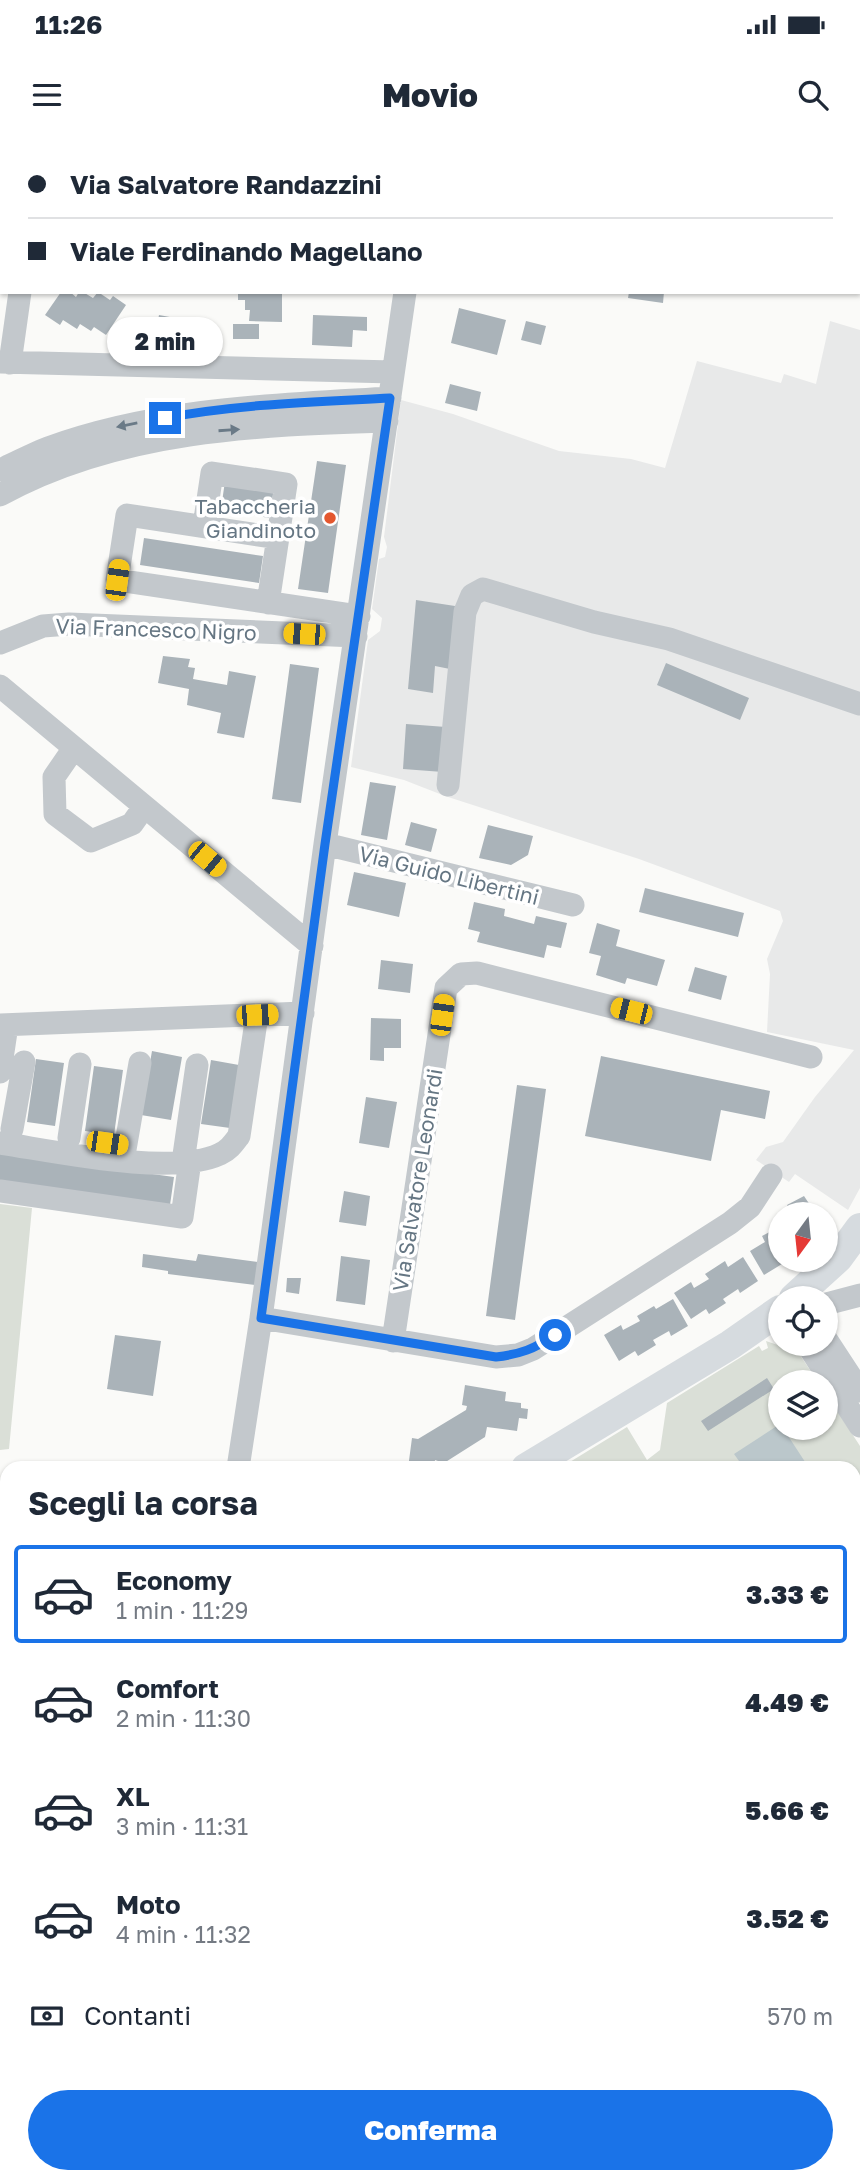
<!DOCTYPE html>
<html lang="it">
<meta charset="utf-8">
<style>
:root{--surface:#fff;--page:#f2f2f3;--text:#1f2937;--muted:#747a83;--line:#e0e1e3;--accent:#1a73e8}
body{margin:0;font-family:"Golos Text",sans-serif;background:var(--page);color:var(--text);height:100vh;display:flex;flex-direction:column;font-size:26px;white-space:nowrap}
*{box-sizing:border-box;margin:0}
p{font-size:23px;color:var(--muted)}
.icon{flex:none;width:38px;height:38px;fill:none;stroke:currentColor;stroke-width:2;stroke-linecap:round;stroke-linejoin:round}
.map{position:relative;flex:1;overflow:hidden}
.drawer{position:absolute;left:0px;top:1321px;width:861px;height:723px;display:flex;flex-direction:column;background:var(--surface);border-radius:21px 21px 0 0;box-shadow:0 2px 5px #0004}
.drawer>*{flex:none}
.top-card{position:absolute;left:0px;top:0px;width:861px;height:154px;box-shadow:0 2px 5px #0004;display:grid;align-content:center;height:154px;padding:0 28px;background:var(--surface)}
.needle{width:46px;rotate:195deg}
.tools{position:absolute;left:768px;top:1062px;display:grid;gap:14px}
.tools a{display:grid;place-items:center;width:70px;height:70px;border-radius:50%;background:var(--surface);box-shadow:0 2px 5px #0004;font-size:35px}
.end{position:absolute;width:32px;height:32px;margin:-16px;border:9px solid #1a73e8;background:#fff;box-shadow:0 0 0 4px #fff}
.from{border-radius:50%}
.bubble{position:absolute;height:49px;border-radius:24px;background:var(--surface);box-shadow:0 2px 5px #0004;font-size:23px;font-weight:800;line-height:49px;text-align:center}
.car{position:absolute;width:21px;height:42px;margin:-21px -10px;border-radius:9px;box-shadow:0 0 5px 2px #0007;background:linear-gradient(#f5c518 24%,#345 0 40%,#f5c518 0 76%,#345 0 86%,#f5c518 0)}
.top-card b{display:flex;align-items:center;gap:24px;height:66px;font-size:26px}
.top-card b+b{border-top:2px solid var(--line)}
.top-card i{width:18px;height:18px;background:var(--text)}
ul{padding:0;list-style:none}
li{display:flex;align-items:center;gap:21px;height:98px;margin:0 14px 10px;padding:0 14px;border:4px solid transparent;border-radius:7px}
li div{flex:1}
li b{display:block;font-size:26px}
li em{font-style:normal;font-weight:800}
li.selected{border-color:var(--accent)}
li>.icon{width:63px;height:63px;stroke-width:1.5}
h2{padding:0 28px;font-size:32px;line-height:84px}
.pay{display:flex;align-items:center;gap:18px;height:77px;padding:0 28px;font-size:26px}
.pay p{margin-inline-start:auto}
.action{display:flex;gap:14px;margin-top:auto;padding:14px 28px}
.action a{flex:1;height:80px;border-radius:42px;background:var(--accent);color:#fff;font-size:28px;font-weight:800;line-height:80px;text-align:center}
.status{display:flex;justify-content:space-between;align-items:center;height:49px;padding:0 35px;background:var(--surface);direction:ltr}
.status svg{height:19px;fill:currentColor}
header{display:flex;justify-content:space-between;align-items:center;height:91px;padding:0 28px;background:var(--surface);font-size:32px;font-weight:800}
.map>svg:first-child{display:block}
.built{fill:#e8e9e9}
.green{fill:#dadfd7}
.water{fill:#bbc7cb}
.building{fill:#aab3b9}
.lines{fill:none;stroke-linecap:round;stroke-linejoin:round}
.minor{stroke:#c3c8cc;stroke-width:23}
.major{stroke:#d6dbdf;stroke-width:30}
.oneway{fill:#6a7a87}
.route{stroke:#1a73e8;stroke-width:9}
.poi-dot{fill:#e4572e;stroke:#fff;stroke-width:2.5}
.labels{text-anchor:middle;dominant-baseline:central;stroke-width:7;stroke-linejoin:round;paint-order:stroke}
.poi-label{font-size:21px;fill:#657683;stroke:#fff;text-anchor:end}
.street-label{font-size:21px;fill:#657683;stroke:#fff}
</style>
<div class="status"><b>11:26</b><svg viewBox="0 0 49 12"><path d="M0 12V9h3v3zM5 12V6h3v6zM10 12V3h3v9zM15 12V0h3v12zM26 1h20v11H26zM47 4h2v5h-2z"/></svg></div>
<header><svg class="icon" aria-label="menu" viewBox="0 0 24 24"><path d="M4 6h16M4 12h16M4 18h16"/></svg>Movio<svg class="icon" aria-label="search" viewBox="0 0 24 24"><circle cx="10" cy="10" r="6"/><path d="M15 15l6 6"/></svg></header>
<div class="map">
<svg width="860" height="2043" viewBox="0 0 860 2043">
<rect width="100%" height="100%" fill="#fafaf8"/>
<path class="built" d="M830,181L860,190V1048L848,1070L795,1034L789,1042L756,1020L766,1007L783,1002L815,957L854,910L767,892L770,834L767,819L783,781L780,771L639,719L445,656L404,640L351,627L368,500L380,491L381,485L382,478L372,469L379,419L385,417L387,407L384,397L401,260L453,274L559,311L631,319L665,328L697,221L781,243L784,234L816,244Z"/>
<path class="green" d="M0,1064L32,1068L9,1309L0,1310Z
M766,1201L798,1212L818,1242H780V1288H826V1254L860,1306V1554L854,1558V1328H560L627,1287L647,1320L660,1310L667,1263L759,1206L762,1211L768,1208Z"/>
<path class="water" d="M780,1284V1288H783L809,1328H744L734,1314Z"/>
<path class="building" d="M61,152H70L76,157L79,152H83L93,158L98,152L110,160L113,156L126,165L106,195L94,187L91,191L80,184L77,189L63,180L60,185L45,175Z
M238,152H282V182L249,181L250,170H245V160H238Z
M629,152H664L663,163L628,158Z
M459,168L506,180L497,215L451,203Z
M159,175L175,178L173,192L156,190Z
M313,175L367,177V191L353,190L352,207L312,205Z
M526,181L546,186L541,205L521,200Z
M233,184H259V199H233Z
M450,244L481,252L477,271L445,263Z
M317,321L346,325L328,453L298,449Z
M225,341L274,349L269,378L221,369Z
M144,398L263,416L259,443L140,425Z
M416,460L455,466L450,529L435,526L433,553L408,549Z
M163,516L190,519L188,527L195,528L193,539L227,545L229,531L256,536L244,598L217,593L221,573L187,565L189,549L158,543Z
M666,523L749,558L740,580L657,545Z
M290,524L319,528L301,663L272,659Z
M406,584L446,587L443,632L403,629Z
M370,642L396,646L387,700L361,695Z
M411,682L437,689L431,712L405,705Z
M488,685L533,696L528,715L511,725L479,718Z
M354,732L406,743L399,777L347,765Z
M645,748L744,773L738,797L639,772Z
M474,762L505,769L504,776L534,784L536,776L567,783L561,808L547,805L544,818L477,802L480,792L468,789Z
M597,783L620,790L616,806L665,820L657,846L627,838L625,844L596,835L601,816L589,813Z
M381,820L413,824L410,853L378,849Z
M695,827L727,836L721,860L688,851Z
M371,878L401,879V908H384V921L370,920Z
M152,911L182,917L171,980L141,975Z
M601,916L770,951L765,979L721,970L711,1021L585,996Z
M36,919L64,923L55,986L27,982Z
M211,920L239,925L230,988L201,984Z
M94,926L123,930L114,995L85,991Z
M517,945L546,949L515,1180L486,1176Z
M366,957L397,962L389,1008L359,1003Z
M0,1013L174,1037L170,1065L0,1042Z
M344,1051L370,1056L366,1086L339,1082Z
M804,1056L816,1074H786L791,1072L787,1065Z
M780,1078V1118H779L782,1124L764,1135L750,1111L765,1102L762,1096L779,1087L776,1080Z
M143,1114L196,1121L198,1114L258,1122L255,1145L168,1134V1131L142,1127Z
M341,1116L370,1120L365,1165L336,1161Z
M743,1117L758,1141L740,1153L738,1149L723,1159L726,1163L709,1174L706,1169L691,1179L674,1153L691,1142L694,1148L709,1139L705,1134L725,1121L728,1127Z
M287,1138H301L299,1154L286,1152Z
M673,1159L688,1186L671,1196L669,1191L653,1200L656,1205L638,1216L635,1211L619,1221L604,1195L621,1185L623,1190L640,1181L637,1176L654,1166L656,1169Z
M115,1195L161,1201L153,1256L107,1249Z
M767,1238L774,1249L708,1291L701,1281Z
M465,1245L506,1252L505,1261L521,1263V1268L528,1269L527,1279L519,1278L517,1291L487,1287L485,1297L444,1323L435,1320L434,1328H408L412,1298L418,1299L466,1270L467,1266L462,1265Z
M0,1421L7,1422V1456L0,1455Z
M854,1942L860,1950V1979L854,1983Z
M0,2035L34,2037L35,2043H0Z
M78,2037H111L112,2043H78Z
M203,2037H262L263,2043H204Z
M615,2037L642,2041V2043H614Z"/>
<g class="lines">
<path class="minor" d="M41,2V0
M426,2V0
M859,48H860
M0,222L393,232
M10,223L20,152
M0,330C16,323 32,314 48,308C158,268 275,265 390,258
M0,355C118,290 256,285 387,281
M204,386L212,333L286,344L268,463
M278,398L127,375L117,440L359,476
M0,503L43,486L69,484L356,496
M0,546L312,806
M74,608L54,637L55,674L91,701L132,684L144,667
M448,645L465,472L472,455L483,449L594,482L669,499L860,564
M325,704L573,765
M0,885L303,873
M0,932L7,885
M12,989L24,922
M69,998L80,924
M0,1003C54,1011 172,1037 220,1014C229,1010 233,1004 239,996L257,875
M123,1021L140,923
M183,1022L197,925
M0,1051L182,1077L190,1021
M826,1164L860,1155
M261,1178L496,1217L518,1215L533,1209L730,1083L750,1067L771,1035
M826,1199L860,1251
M393,1201L446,848L461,834L477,833L811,917
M807,1204L860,1286
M238,1328L261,1178L325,704L405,152
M0,1497H7
M854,1755L860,1751
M345,2043L352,2041"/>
<path class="major" d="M794,1158L838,1118L860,1088
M526,1328L730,1205L780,1170
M159,2037V2043"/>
</g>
<defs><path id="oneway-solid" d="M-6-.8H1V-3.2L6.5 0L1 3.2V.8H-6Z" transform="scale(1.75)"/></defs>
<g class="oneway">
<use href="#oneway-solid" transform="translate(127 285) rotate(169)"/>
<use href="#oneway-solid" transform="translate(229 290) rotate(-4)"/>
</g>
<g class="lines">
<path class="route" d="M165,278C238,264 315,262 390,258L325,704L261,1178L496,1217C521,1214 534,1209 555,1195"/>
</g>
<circle class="poi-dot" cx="330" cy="378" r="7"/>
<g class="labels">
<g class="poi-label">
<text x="316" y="366">Tabaccheria<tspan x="316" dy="24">Giandinoto</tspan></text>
</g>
<g class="street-label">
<text transform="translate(156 489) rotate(2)">Via Francesco Nigro</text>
<text transform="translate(449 735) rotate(14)">Via Guido Libertini</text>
<text transform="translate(417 1040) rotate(-81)">Via Salvatore Leonardi</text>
</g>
</g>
</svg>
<div class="tools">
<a><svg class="needle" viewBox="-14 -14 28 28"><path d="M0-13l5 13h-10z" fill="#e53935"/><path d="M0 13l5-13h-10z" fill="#747a83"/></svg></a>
<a><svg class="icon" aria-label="locate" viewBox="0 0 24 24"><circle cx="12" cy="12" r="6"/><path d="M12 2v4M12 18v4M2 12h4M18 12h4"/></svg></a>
<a><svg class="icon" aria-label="layers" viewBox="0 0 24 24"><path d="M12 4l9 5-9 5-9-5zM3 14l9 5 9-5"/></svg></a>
</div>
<i class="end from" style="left:555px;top:1195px"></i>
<i class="end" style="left:165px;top:278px"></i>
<div class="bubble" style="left:107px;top:177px;width:116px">2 min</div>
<i class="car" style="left:117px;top:440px;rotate:8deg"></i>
<i class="car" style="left:304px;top:494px;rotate:273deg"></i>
<i class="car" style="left:207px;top:719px;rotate:130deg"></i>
<i class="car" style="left:631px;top:871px;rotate:284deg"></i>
<i class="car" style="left:257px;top:875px;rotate:88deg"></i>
<i class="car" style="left:442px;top:875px;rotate:8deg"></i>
<i class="car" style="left:107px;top:1003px;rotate:98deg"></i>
<div class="top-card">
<b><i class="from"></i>Via Salvatore Randazzini</b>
<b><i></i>Viale Ferdinando Magellano</b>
</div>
<section class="drawer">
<h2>Scegli la corsa</h2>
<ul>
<li class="selected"><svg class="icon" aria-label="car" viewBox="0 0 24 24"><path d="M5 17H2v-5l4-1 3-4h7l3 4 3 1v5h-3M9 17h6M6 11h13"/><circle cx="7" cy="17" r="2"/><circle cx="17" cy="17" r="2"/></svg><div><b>Economy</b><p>1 min · 11:29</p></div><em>3.33 €</em></li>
<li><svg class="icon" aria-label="car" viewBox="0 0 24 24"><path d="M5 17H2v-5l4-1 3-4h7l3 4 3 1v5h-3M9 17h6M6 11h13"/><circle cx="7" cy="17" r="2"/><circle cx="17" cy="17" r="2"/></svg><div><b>Comfort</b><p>2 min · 11:30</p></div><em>4.49 €</em></li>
<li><svg class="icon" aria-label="car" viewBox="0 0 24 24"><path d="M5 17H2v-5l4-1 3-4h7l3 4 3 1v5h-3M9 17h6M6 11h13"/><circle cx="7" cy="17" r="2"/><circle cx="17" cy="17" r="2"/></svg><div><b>XL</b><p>3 min · 11:31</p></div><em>5.66 €</em></li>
<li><svg class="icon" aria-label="car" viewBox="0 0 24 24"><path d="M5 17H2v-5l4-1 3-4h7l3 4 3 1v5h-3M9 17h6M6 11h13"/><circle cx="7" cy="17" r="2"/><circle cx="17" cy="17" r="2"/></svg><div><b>Moto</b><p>4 min · 11:32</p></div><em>3.52 €</em></li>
</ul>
<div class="pay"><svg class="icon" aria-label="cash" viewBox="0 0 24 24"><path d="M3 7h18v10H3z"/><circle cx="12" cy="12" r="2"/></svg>Contanti<p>570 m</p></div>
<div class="action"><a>Conferma</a></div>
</section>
</div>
